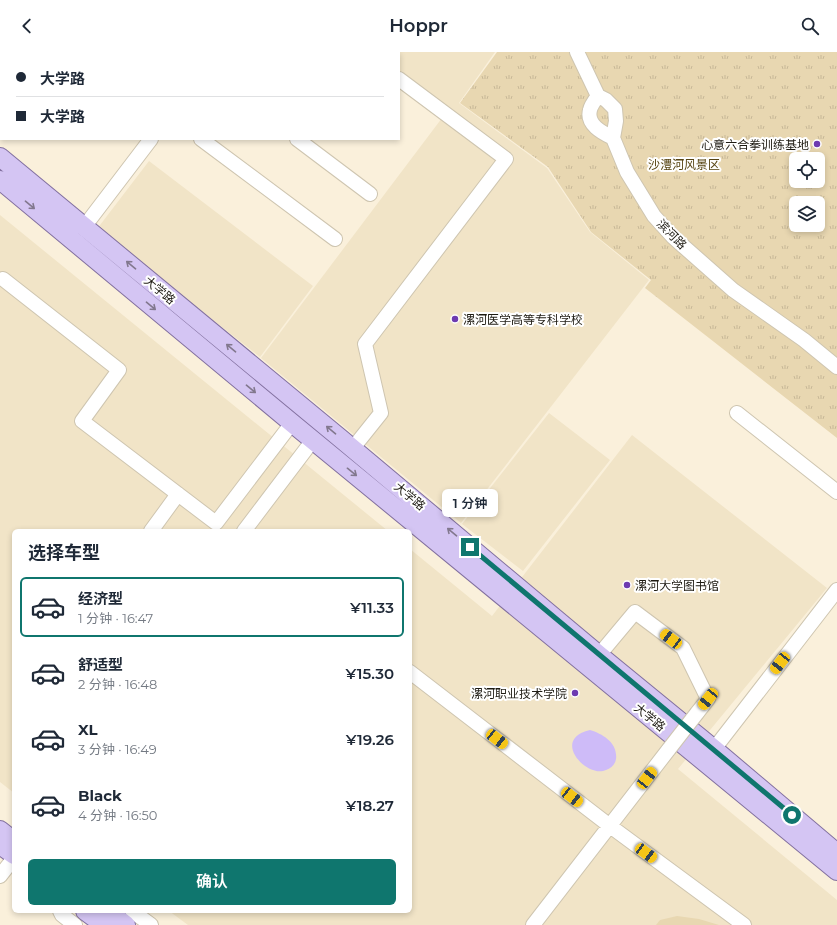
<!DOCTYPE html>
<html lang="zh">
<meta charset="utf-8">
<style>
:root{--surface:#fff;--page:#f6f6f7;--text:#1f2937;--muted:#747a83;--line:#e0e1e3;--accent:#0f766e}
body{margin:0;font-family:Montserrat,"Noto Sans SC",sans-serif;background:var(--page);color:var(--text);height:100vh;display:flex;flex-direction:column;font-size:15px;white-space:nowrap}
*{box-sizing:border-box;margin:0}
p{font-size:13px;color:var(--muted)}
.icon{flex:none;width:22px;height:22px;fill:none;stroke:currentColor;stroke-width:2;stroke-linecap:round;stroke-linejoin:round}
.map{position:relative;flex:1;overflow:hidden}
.side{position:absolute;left:12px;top:477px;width:400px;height:384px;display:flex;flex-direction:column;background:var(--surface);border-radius:6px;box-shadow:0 2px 6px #0003}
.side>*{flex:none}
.top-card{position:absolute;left:0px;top:0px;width:400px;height:88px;box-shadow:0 2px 6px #0003;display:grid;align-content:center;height:88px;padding:0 16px;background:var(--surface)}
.fabs{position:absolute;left:789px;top:100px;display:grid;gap:8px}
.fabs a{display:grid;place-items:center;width:36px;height:36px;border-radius:6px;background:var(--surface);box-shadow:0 2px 6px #0003;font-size:20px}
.end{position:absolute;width:18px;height:18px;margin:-9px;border:5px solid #0f766e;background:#fff;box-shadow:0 0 0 2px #fff}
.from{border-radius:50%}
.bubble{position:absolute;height:28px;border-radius:6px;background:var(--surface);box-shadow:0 2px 6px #0003;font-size:13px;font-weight:600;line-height:28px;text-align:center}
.car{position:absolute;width:12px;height:24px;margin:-12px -6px;border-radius:5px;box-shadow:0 0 3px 1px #0007;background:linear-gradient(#f5c518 24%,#345 0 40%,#f5c518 0 76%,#345 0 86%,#f5c518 0)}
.top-card b{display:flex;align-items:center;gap:14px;height:38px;font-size:15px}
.top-card b+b{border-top:1px solid var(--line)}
.top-card i{width:10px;height:10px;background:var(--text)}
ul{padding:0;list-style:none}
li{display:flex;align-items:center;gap:12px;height:60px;margin:0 8px 6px;padding:0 8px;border:2px solid transparent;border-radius:6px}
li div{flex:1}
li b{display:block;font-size:15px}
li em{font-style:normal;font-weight:600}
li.current{border-color:var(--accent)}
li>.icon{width:36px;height:36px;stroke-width:1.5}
h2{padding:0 16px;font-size:18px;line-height:48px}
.action{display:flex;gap:8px;margin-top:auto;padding:8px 16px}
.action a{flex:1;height:46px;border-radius:6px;background:var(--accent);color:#fff;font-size:16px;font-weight:600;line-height:46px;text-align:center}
header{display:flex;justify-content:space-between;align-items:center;height:52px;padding:0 16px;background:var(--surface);font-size:18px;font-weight:600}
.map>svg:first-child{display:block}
.built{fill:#f1e4c7}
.grass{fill:#e8d7b1}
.park{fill:url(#park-tufts);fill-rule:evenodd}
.water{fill:#cebbf8}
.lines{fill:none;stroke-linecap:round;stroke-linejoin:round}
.minor-casing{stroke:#cec5b0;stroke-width:16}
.major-casing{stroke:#82709f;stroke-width:20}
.minor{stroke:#fff;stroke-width:14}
.major{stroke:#d4c5f3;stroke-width:18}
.minor-bridge-casing{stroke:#cec5b0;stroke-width:16;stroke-linecap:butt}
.minor-bridge{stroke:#fff;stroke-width:14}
.oneway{stroke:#82788e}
.route{stroke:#0f766e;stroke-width:5}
.poi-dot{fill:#6d3ab1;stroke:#fff;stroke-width:1.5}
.labels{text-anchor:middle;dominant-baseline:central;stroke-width:4;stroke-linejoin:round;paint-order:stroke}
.poi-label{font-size:12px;fill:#1e1b13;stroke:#fff;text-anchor:end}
.park-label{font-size:12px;fill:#564311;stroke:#fff}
.street-label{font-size:12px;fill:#1e1b13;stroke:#fff}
</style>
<header><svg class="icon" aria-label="back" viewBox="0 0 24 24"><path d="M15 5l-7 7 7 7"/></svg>Hoppr<svg class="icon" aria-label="search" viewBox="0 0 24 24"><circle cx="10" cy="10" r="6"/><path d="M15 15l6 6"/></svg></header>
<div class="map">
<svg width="837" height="873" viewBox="0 0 837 873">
<defs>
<pattern id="park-tufts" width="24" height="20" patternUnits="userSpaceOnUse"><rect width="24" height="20" fill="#e8d7b1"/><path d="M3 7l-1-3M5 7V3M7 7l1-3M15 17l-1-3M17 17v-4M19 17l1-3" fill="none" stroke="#c7b897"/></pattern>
</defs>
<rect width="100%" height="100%" fill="#faf0db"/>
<path class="built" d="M34,0H207L35,1Z
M352,0H495L459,51L547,116L590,180L649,228L461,471L261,306L442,66L399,35V1Z
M149,109L313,234L260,305L97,177Z
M0,163L388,479H14V741L0,730Z
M549,361L610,408L523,519L462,472Z
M632,383L827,536L678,717L837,848V873H188L169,859H410V497L492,564Z"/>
<path class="grass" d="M677,864L699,867L719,873H656L660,868Z"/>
<path class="park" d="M497,0H837V386L645,236L651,228L591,180L548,115L460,51ZM796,107H818V129H796ZM796,151H818V173H796Z"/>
<path class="water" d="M590,678C603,682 618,691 616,707C615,713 611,716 606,718C587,727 550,687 590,678Z"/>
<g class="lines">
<defs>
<path id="minor" d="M362,0L364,1
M577,0L598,44L606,48L615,57L616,69L613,86L627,120L654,164L673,185L733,238L804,288L837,315
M598,44C595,48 591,53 590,58C586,73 603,81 613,86
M201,87L335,187
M297,87L370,142
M84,175L151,87
M3,227L119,318L82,369L216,471L292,371
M737,361L837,440
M353,396L381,361L365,292L506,107L399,27
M151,479L178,442
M244,479L313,388
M599,603L635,560L683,596L708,647L697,661
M410,620L610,774L744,873
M714,697L837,538
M0,824L14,806
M60,859L62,863L75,873
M132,859L151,873
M533,873L669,697"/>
<path id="major" d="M0,105L340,386L599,603L714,697L837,801
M0,128L292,371L837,819
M0,778L14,789
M0,793L14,803
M85,859L104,873
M108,859L126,873"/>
</defs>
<use href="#minor" class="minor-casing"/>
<use href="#major" class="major-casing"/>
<use href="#minor" class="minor"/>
<use href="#major" class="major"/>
<defs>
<path id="minor-bridge" d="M669,697L697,661"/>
</defs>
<use href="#minor-bridge" class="minor-bridge-casing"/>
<use href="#minor-bridge" class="minor-bridge"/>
</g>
<defs><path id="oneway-shaft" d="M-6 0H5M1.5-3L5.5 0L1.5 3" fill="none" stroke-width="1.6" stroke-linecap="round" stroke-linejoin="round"/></defs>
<g class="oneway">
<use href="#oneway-shaft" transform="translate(30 153) rotate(40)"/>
<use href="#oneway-shaft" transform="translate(131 213) rotate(-140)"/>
<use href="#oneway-shaft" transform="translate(151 254) rotate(40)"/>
<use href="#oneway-shaft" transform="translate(231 296) rotate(-140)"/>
<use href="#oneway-shaft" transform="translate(251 337) rotate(40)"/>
<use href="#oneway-shaft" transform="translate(331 378) rotate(-140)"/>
<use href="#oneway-shaft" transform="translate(352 420) rotate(39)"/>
<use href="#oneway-shaft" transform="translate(452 480) rotate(-140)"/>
</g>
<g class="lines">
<path class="route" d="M470,495L792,763"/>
</g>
<g class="poi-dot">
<circle cx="817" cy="92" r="4"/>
<circle cx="455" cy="267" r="4"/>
<circle cx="627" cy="533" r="4"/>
<circle cx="575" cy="641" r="4"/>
</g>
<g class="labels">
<g class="poi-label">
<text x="809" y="92">心意六合拳训练基地</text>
<text x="463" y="267" text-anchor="start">漯河医学高等专科学校</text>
<text x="635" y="533" text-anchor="start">漯河大学图书馆</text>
<text x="567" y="641">漯河职业技术学院</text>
</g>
<g class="park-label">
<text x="684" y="112">沙澧河风景区</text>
</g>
<g class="street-label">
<text transform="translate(672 182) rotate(45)">滨河路</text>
<text transform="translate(160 238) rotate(40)">大学路</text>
<text transform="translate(410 444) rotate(40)">大学路</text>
<text transform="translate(650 665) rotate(39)">大学路</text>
</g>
</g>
</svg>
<div class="fabs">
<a><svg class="icon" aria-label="locate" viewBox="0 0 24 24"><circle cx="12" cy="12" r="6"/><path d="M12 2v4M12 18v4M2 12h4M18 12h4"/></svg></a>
<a><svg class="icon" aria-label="layers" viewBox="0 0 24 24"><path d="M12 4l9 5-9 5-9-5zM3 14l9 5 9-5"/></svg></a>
</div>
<i class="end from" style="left:792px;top:763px"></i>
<i class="end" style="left:470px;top:495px"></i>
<div class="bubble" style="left:442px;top:437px;width:56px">1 分钟</div>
<i class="car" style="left:671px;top:587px;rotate:307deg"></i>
<i class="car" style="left:780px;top:611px;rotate:218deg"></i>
<i class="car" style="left:708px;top:647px;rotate:219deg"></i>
<i class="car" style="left:497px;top:687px;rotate:128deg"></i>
<i class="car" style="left:647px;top:726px;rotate:38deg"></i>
<i class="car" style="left:572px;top:745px;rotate:128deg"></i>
<i class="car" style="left:646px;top:801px;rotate:126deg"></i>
<div class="top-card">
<b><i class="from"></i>大学路</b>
<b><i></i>大学路</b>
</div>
<section class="side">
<h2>选择车型</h2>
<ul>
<li class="current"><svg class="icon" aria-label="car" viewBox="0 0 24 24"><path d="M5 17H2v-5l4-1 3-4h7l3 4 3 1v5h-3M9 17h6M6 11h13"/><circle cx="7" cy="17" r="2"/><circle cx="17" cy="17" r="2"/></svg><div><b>经济型</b><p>1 分钟 · 16:47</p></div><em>¥11.33</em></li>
<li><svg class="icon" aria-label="car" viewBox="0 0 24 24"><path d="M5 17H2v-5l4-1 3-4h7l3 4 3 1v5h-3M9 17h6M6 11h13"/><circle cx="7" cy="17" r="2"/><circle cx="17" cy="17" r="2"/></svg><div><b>舒适型</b><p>2 分钟 · 16:48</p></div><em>¥15.30</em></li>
<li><svg class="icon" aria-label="car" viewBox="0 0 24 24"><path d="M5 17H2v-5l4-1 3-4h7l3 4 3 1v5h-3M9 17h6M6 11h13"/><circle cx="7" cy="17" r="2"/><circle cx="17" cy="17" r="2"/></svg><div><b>XL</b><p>3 分钟 · 16:49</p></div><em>¥19.26</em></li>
<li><svg class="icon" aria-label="car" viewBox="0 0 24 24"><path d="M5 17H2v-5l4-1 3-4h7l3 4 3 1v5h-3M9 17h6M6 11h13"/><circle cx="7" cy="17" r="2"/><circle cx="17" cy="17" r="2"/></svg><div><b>Black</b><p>4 分钟 · 16:50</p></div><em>¥18.27</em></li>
</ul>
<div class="action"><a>确认</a></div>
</section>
</div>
